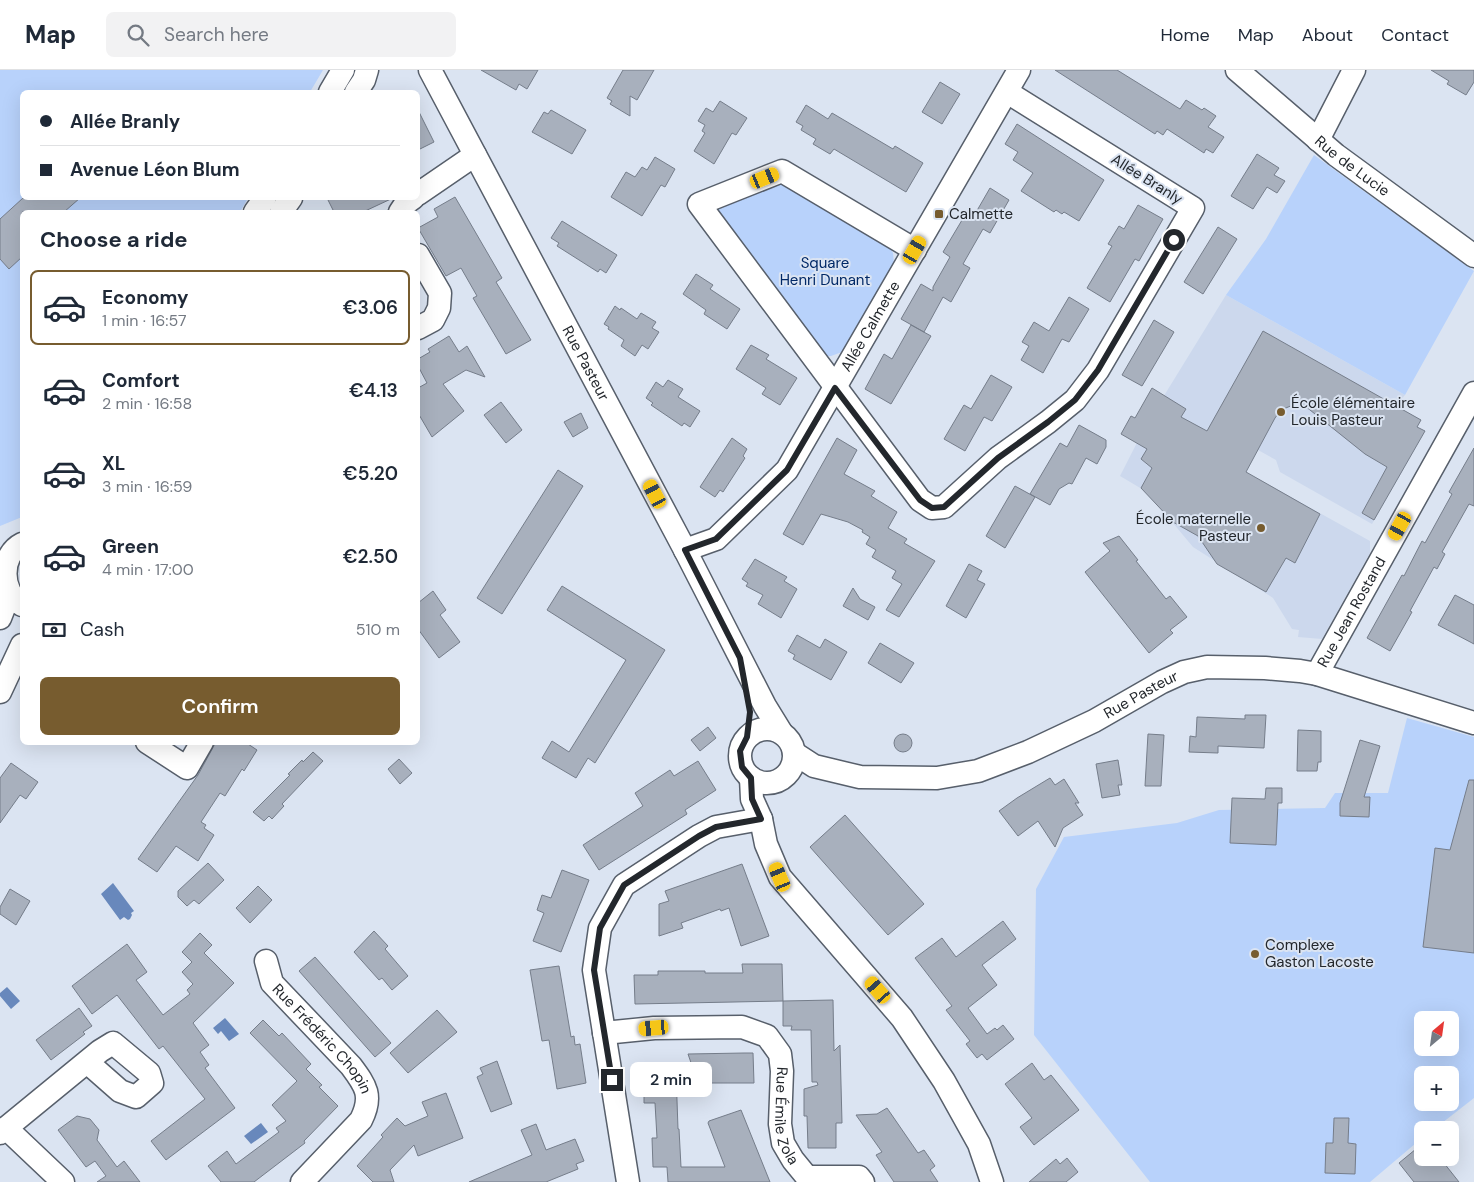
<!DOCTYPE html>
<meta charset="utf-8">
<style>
:root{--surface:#fff;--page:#f2f2f3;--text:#1f2937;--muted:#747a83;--line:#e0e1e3;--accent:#775c2f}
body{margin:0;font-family:"DM Sans",sans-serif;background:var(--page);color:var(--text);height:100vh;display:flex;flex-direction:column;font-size:19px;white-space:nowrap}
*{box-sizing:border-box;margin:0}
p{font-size:16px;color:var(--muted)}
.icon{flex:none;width:28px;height:28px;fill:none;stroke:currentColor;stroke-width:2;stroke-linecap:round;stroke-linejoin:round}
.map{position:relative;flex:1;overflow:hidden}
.side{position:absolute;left:20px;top:140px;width:400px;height:535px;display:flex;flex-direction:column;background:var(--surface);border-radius:8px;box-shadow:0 5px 20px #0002}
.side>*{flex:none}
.hud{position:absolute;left:20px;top:20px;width:400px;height:110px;border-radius:8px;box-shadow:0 5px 20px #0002;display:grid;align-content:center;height:110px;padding:0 20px;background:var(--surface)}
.needle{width:32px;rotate:29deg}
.controls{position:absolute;left:1414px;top:941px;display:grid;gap:10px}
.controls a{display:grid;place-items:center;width:45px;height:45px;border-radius:8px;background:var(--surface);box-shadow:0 5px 20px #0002;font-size:25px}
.end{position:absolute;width:22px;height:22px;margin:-11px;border:6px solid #23272c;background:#fff;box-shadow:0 0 0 2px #fff}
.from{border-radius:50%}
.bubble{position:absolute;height:35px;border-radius:8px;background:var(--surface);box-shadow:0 5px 20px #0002;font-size:16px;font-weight:600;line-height:35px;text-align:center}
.car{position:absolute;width:15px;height:30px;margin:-15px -8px;border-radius:6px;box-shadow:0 0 4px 1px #0007;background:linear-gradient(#f5c518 24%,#345 0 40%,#f5c518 0 76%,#345 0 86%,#f5c518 0)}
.hud b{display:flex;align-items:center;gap:18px;height:48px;font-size:19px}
.hud b+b{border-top:1px solid var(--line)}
.hud i{width:12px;height:12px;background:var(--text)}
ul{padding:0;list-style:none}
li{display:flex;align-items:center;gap:15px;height:75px;margin:0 10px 8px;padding:0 10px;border:2px solid transparent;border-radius:8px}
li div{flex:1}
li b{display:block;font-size:19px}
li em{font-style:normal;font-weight:600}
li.current{border-color:var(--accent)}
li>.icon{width:45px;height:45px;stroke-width:1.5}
h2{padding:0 20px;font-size:22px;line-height:60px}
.pay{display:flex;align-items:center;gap:12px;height:55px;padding:0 20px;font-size:19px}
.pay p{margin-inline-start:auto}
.primary-button{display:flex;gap:10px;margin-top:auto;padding:10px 20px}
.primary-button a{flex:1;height:58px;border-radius:8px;background:var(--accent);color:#fff;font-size:20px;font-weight:600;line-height:58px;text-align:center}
header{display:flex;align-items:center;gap:30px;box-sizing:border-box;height:70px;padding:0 25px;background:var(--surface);border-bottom:1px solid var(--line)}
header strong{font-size:24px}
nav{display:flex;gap:28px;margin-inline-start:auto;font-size:18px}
.search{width:350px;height:45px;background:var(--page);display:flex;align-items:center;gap:12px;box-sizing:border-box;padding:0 18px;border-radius:8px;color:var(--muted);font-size:19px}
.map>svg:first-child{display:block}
.built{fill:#ccd8ed}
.green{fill:#b8d2fb;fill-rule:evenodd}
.water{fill:#6888bc}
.building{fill:#a8b0bd;stroke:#757d8a}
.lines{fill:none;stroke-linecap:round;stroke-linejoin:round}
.minor-casing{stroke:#575f6b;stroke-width:25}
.minor{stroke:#fff;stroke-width:22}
.route{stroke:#23272c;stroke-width:6}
.poi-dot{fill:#775c2f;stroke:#dbe4f2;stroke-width:2}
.labels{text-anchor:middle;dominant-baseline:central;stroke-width:4;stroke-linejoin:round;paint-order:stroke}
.street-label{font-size:15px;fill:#23272c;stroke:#dbe4f2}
.poi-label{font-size:15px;fill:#23272c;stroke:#dbe4f2;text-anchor:start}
.park-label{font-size:15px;fill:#002866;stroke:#dbe4f2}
</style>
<header>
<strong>Map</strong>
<div class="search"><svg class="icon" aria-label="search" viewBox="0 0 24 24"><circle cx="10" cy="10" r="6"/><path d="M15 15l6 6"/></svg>Search here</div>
<nav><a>Home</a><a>Map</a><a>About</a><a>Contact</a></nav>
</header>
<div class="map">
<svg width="1474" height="1112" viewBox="0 0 1474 1112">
<rect width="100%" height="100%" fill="#dbe4f2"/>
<path class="built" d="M1226,225L1405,325L1396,336L1421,350L1417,357L1425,361L1372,454L1280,402L1276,390L1258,380L1246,402L1370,471V483L1322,569L1298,567L1299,560L1292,559L1273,528L1193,477L1147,422L1120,406L1146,355Z"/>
<path class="green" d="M0,0H323L310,22H22V128H248L240,142H22V447L0,456Z
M1314,85L1474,201L1405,325L1226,225L1266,169Z
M782,112L888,174L893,183L894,194L842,282L831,286H824L717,147L718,138Z
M1407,648L1474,667V1028L1433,1060H1422V1068L1370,1112H1150L1034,965L1036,819L1064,767L1177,753L1219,740L1325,738L1335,723H1388ZM1422,950H1450V978H1422ZM1422,1005H1450V1032H1422Z"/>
<path class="water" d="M113,813L134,841L131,843L132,845L130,849L128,850L124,847L120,850L101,824Z
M7,917L20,931L11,939L0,926V923Z
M225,948L239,964L229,971L221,961L218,964L213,958Z
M261,1053L268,1062L251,1074L244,1066Z"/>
<path class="building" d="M481,0H538L527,19L519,14L516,20Z
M623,0H654L637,30L630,26V46L610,34L612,31L607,28Z
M1055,0H1117L1180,39L1186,30L1202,40L1204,38L1216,46L1208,57L1224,67L1213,83L1206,79L1204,83L1167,59L1163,65L1157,61L1155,64Z
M1431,0H1474V12L1466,25L1447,14L1449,11Z
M940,12L960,24L942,54L922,42Z
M720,31L747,48L736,65L732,63L714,94L694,81L705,63L702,61L705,55L698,51L706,38L713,42Z
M806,35L828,49L832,43L893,79L895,76L923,93L906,122L834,79L830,84L813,74L816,69L801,60L803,56L796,52Z
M418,40L434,72L418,80Z
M551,40L586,60L572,84L532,62L544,42L548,44Z
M1017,54L1104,110L1079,151L1064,142L1062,144L1056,140L1054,142L1021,121L1033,103L1013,90L1018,82L1005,74Z
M1257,84L1279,98L1274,105L1285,111L1277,123L1267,117L1253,139L1231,126Z
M655,87L675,99L665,117L661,115L642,146L611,127L626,102L635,107L642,97L647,100Z
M990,118L1009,130L990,163L983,159L963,194L970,198L951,232L943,227L924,262L901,249L921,214L933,221V217L950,187L943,182L968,140L975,144Z
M455,127L502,208L496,212L531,270L506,284L473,228L477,226L461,198L446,206L418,158L438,147L434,139Z
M23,128H80L64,142H22V187L9,199L0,189V149Z
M327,128H393L363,142H334Z
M1138,135L1163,149L1139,191L1135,189L1110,232L1087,218L1112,176L1108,174L1119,156L1124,159Z
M562,151L617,185L606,203L600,199L598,202L557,176L559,173L551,168Z
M1218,157L1237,169L1203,224L1184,212Z
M696,204L713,215L710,219L740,239L727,259L704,244L706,240L683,224Z
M1069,227L1089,239L1069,272L1062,269L1043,303L1021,290L1029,276L1022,272L1034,252L1049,261Z
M615,236L620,240L621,238L637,249L641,243L656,252L652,258L659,262L648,279L642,275L635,286L621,276L624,270L608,259L609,257L604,254Z
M1154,250L1174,262L1142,316L1122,305Z
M911,255L931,266L891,334L865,319L884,284L892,289Z
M1263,261L1421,350L1417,357L1425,361L1374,450L1362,443L1387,397L1365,384L1305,336L1293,335L1281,340L1275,348L1246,402L1320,444L1295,493L1286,488L1266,522L1217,494L1198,466L1173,452L1141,418L1152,398L1141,389L1147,379L1121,364L1131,346L1135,348L1152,318L1186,339L1181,347L1207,361Z
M449,266L459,282L467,276L485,307L466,300L443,314L464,341L432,367L418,343V318L427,313L418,296V289L430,282L428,279Z
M751,275L769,285L766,289L797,308L780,335L762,324L766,318L736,299Z
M991,305L1012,317L992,351L984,347L965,381L944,369L964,335L971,339Z
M668,310L683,319L678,327L700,341L690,357L684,353L682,356L651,335L653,333L646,328L656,312L663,317Z
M501,332L522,360L506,373L484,345Z
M581,343L588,358L573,367L564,352Z
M1079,355L1106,370V377L1097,394L1086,388L1072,414L1069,413L1059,419L1050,435L1030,424L1060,373L1067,377Z
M732,368L747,379L743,386L745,388L723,422L720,420L715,427L700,417Z
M837,368L857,380L844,404L875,421L871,426L897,442L888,458L907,469L904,473L935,491L899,547L886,540L902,514L892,508L896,501L872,487L876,480L866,474L870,467L862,462L863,460L848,452L821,444L803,475L783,464Z
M1474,378V436L1469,434L1442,482L1445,484L1437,499L1434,497L1410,541L1412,542L1390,581L1367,568L1402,505L1404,506L1422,471L1425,473L1452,424L1449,422Z
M558,400L583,416L502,544L477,528Z
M1015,416L1035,427L1005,478L986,466Z
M1119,466L1138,490L1136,491L1166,529L1170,526L1187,547L1170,560L1173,563L1149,583L1085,502L1110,481L1103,473Z
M755,489L787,507L784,511L797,519L781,548L758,534L763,525L746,516L748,513L742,509Z
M969,494L982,501L977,510L985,514L966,548L946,536Z
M562,516L665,580L595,693L588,688L576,708L542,688L552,671L569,682L626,590L547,540Z
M853,518L860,529L875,537L868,550L843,536Z
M433,521L446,540L440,545L460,572L439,588L418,559V533Z
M1455,525L1474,535V574L1438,555Z
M797,565L820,578L825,569L847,582L831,610L793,589L795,585L788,581Z
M880,573L914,593L901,613L868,593Z
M1245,645H1266L1264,678L1218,676V683L1189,682L1190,666L1196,667L1197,647L1245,649Z
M708,657L716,668L700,681L691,670Z
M1298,660L1321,661V692H1318L1317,701H1297Z
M894 673a9 9 0 1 1 18 0a9 9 0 1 1-18 0Z
M1148,664L1164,665L1161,716H1145Z
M1360,670L1380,676L1364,727H1370L1369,747L1340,746V733Z
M216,672H245L257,680L244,701L242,699L225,726L220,723L201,752L206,755L204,758L214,765L198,791L176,776L157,802L138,789L198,705Z
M313,682L323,691L282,734L284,736L272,749L269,746L264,751L253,742L290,705L288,704L302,690L303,692Z
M399,689L412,703L400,714L388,699Z
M1118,690L1122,715H1118L1120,725L1102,728L1096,694Z
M698,691L716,720L685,740L687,744L599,800L583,775L643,736L635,723L670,700L674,706Z
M11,693L38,712L26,729L20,725L0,753V708Z
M1050,708L1055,715L1064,709L1079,733H1075L1083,745L1063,758L1055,777L1038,751L1018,766L999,741L1017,728Z
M1469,710H1474V883L1423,877L1435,778L1450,780Z
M1266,718H1282V733H1278L1276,775L1230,773L1232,728L1265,729Z
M845,745L924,834L888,865L810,777Z
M208,793L224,810L199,834L194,830L187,836L178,827V821Z
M742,794L769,866L741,876L729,838L721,841L720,839L681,853L683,858L659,866V834L669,831L665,821Z
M562,800L589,810L561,882L533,871L544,843L537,840L542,825L551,828Z
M258,816L272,830L250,853L236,838Z
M10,819L30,831L16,855L0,844V837Z
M1003,851L1016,869L982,895L997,915L968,938L987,964L995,958L997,960L1003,955L1014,969L987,990L982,984L977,988L966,974L970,971L946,940L952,936L915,888L942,868L956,887Z
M374,861L388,876L385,879L408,906L392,920L382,908L379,910L354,882Z
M200,863L212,875L204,883L234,913L193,953L209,975L200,982L209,995L205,998L235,1038L166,1090L151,1071L205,1029L163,976L159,979L117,925L92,944L72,916L127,874L147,902L136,910L163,945L190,924L187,920L193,914L182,902L192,892L182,882Z
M315,887L391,973L375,987L299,901Z
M742,894H782L783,931L635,934L634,905H658V901H705V903H743Z
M559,896L571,967L574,966L575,975L580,974L586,1013L557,1019L549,970L542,971L530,900Z
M833,930L834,981L840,975L842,1053H836V1078H808L807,1046H804V1019L818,1015L817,1012H812L811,960H791L792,956H783V931Z
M79,938L92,956L83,962L85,964L51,990L36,970Z
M437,940L457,962L408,1003L390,983Z
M263,950L279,966L282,963L311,994L306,999L322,1015L319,1017L338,1036L304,1071L305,1073L254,1112H221L208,1096L227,1081L236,1094L279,1062L276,1058L286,1051L272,1035L297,1011L250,963Z
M744,983H753L754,1013H698L688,984Z
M497,991L512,1034L491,1042L477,1007L483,1004L480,998Z
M1032,993L1044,1010L1051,1005L1079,1040L1034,1075L1020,1057L1032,1048L1005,1014Z
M644,1002H676L678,1059H679L681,1097H725L708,1053L709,1051L741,1040L770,1112H668L667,1097H653L652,1068H657L655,1033H644Z
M446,1023L463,1068L418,1086L414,1075L390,1100L394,1112H373L357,1096L383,1067L381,1065L397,1048L405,1056L428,1046L422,1032Z
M887,1038L918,1083L924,1080L935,1096L930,1100L938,1112H894L876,1085L882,1082L856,1045L877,1044Z
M77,1046L90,1049L99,1060L97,1070L117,1097L124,1091L140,1112H97L106,1106L95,1091L86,1097L58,1060Z
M1334,1048H1349L1348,1073L1356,1074L1355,1104L1325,1103L1326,1073H1333Z
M536,1054L546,1080L575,1069L584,1091L576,1094L578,1099L546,1112H469L532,1085L521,1060Z
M1422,1074V1088H1440L1459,1112H1414L1399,1093Z
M1067,1088L1078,1102L1066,1112H1029L1056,1089L1060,1094Z"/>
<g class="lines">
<defs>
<g id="minor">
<path id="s1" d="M430,0L685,480L765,636L781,662"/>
<path id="s2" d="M1237,0L1336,85L1474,186"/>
<path d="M330,22L343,0"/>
<path d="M356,22L364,10L367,0"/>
<path d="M1318,70L1354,0"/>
<path d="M418,124L475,85"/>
<path d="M255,142L265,128"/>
<path d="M281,142L291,128"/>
<path d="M400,142L406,133L413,128"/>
<path d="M915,180L782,101L699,134L920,430L932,438L944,437L998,388L1048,352L1075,330L1098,300L1193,138L1007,22"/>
<path d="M418,185L440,223L439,238L433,250L418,258"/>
<path d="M22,474C0,485 0,522 22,535"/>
<path id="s3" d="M685,480L716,469L787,400L1019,0"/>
<path d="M0,548L9,525"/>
<path id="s4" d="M1317,604L1474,323"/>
<path d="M0,622L22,575"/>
<circle cx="767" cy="686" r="27"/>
<path d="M147,672L187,698L202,672"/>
<path id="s5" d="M794,683L814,696L860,707L937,708L978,701L1028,682L1094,651L1162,612L1184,602L1207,597L1265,598L1300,601L1317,604L1474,653"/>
<path d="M751,708L752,729L761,749L766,774L780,807L902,948L944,1011L979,1074L992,1112"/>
<path id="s6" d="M266,891L272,913L351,996C366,1016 373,1026 361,1050L302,1112"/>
<path id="s7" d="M604,963L654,958L742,957L767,966L780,984L782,1001L780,1054L783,1073L793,1090L811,1112"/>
<path d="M6,1058L100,981L113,973L149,1003L152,1013L136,1027L120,1021L87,992"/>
<path d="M0,1063L6,1058L63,1112"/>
<path d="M808,1107H859L863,1112"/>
<path d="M628,1112L594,900L600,858L624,815L699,766L716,757L761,749"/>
</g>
</defs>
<use href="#minor" class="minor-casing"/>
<use href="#minor" class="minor"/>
</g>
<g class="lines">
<path class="route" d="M612,1010L594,900L600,858L624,815L699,766L716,757L761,749L752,729L751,708L742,697L740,681L747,667L750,642L740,588L685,480L716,469L787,400L835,318L920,430L932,438L944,437L998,388L1048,352L1075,330L1098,300L1174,170"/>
</g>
<g class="poi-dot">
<rect x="934" y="139" width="10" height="10" rx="2.5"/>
<circle cx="1281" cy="342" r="5"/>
<circle cx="1261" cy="458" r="5"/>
<circle cx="1255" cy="884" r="5"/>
</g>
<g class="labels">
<g class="street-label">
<text stroke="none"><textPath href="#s2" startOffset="150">Rue de Lucie</textPath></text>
<text transform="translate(1147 109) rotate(32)">Allée Branly</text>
<text stroke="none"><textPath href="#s3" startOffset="298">Allée Calmette</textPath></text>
<text stroke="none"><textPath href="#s1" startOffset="332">Rue Pasteur</textPath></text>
<text stroke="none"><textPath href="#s4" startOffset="71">Rue Jean Rostand</textPath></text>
<text stroke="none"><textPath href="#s5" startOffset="370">Rue Pasteur</textPath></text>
<text stroke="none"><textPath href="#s6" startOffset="98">Rue Frédéric Chopin</textPath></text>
<text stroke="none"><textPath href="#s7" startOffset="250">Rue Émile Zola</textPath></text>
</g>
<g class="poi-label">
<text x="949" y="144">Calmette</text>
<text x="1291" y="333">École élémentaire<tspan x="1291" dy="17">Louis Pasteur</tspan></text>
<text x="1251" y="449" text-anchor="end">École maternelle<tspan x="1251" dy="17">Pasteur</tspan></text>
<text x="1265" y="875">Complexe<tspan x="1265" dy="17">Gaston Lacoste</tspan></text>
</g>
<g class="park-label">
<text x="825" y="193">Square<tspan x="825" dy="17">Henri Dunant</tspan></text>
</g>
</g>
</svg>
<div class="controls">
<a><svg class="needle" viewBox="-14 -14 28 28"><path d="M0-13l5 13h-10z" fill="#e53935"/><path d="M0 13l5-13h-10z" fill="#747a83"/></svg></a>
<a>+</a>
<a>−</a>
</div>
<i class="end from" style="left:1174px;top:170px"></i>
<i class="end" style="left:612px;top:1010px"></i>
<div class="bubble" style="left:630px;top:992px;width:82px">2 min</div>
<i class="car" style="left:765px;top:108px;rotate:68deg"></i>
<i class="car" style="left:915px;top:180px;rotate:30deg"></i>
<i class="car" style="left:655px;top:424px;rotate:332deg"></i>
<i class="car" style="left:1400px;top:456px;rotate:209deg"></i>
<i class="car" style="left:780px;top:807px;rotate:337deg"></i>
<i class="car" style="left:878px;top:920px;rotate:319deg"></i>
<i class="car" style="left:654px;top:958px;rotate:265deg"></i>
<div class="hud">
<b><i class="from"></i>Allée Branly</b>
<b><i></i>Avenue Léon Blum</b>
</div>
<section class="side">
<h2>Choose a ride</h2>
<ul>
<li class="current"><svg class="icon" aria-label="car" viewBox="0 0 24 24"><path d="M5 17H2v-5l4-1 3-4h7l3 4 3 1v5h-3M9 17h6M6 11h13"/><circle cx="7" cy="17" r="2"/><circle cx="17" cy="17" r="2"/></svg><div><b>Economy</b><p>1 min · 16:57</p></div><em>€3.06</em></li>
<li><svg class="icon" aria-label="car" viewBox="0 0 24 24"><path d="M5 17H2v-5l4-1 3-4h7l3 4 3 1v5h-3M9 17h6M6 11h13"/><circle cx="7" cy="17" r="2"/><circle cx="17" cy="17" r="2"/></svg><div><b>Comfort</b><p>2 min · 16:58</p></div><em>€4.13</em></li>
<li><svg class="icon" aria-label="car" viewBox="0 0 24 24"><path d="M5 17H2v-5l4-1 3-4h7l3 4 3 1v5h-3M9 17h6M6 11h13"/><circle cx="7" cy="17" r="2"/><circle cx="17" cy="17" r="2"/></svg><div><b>XL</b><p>3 min · 16:59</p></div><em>€5.20</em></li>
<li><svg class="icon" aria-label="car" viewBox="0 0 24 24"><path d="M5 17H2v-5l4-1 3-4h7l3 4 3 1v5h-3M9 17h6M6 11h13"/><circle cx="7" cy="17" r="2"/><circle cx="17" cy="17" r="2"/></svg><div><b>Green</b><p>4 min · 17:00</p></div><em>€2.50</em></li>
</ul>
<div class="pay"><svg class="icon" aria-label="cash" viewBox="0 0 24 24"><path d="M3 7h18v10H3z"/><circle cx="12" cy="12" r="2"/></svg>Cash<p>510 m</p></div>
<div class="primary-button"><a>Confirm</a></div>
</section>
</div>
